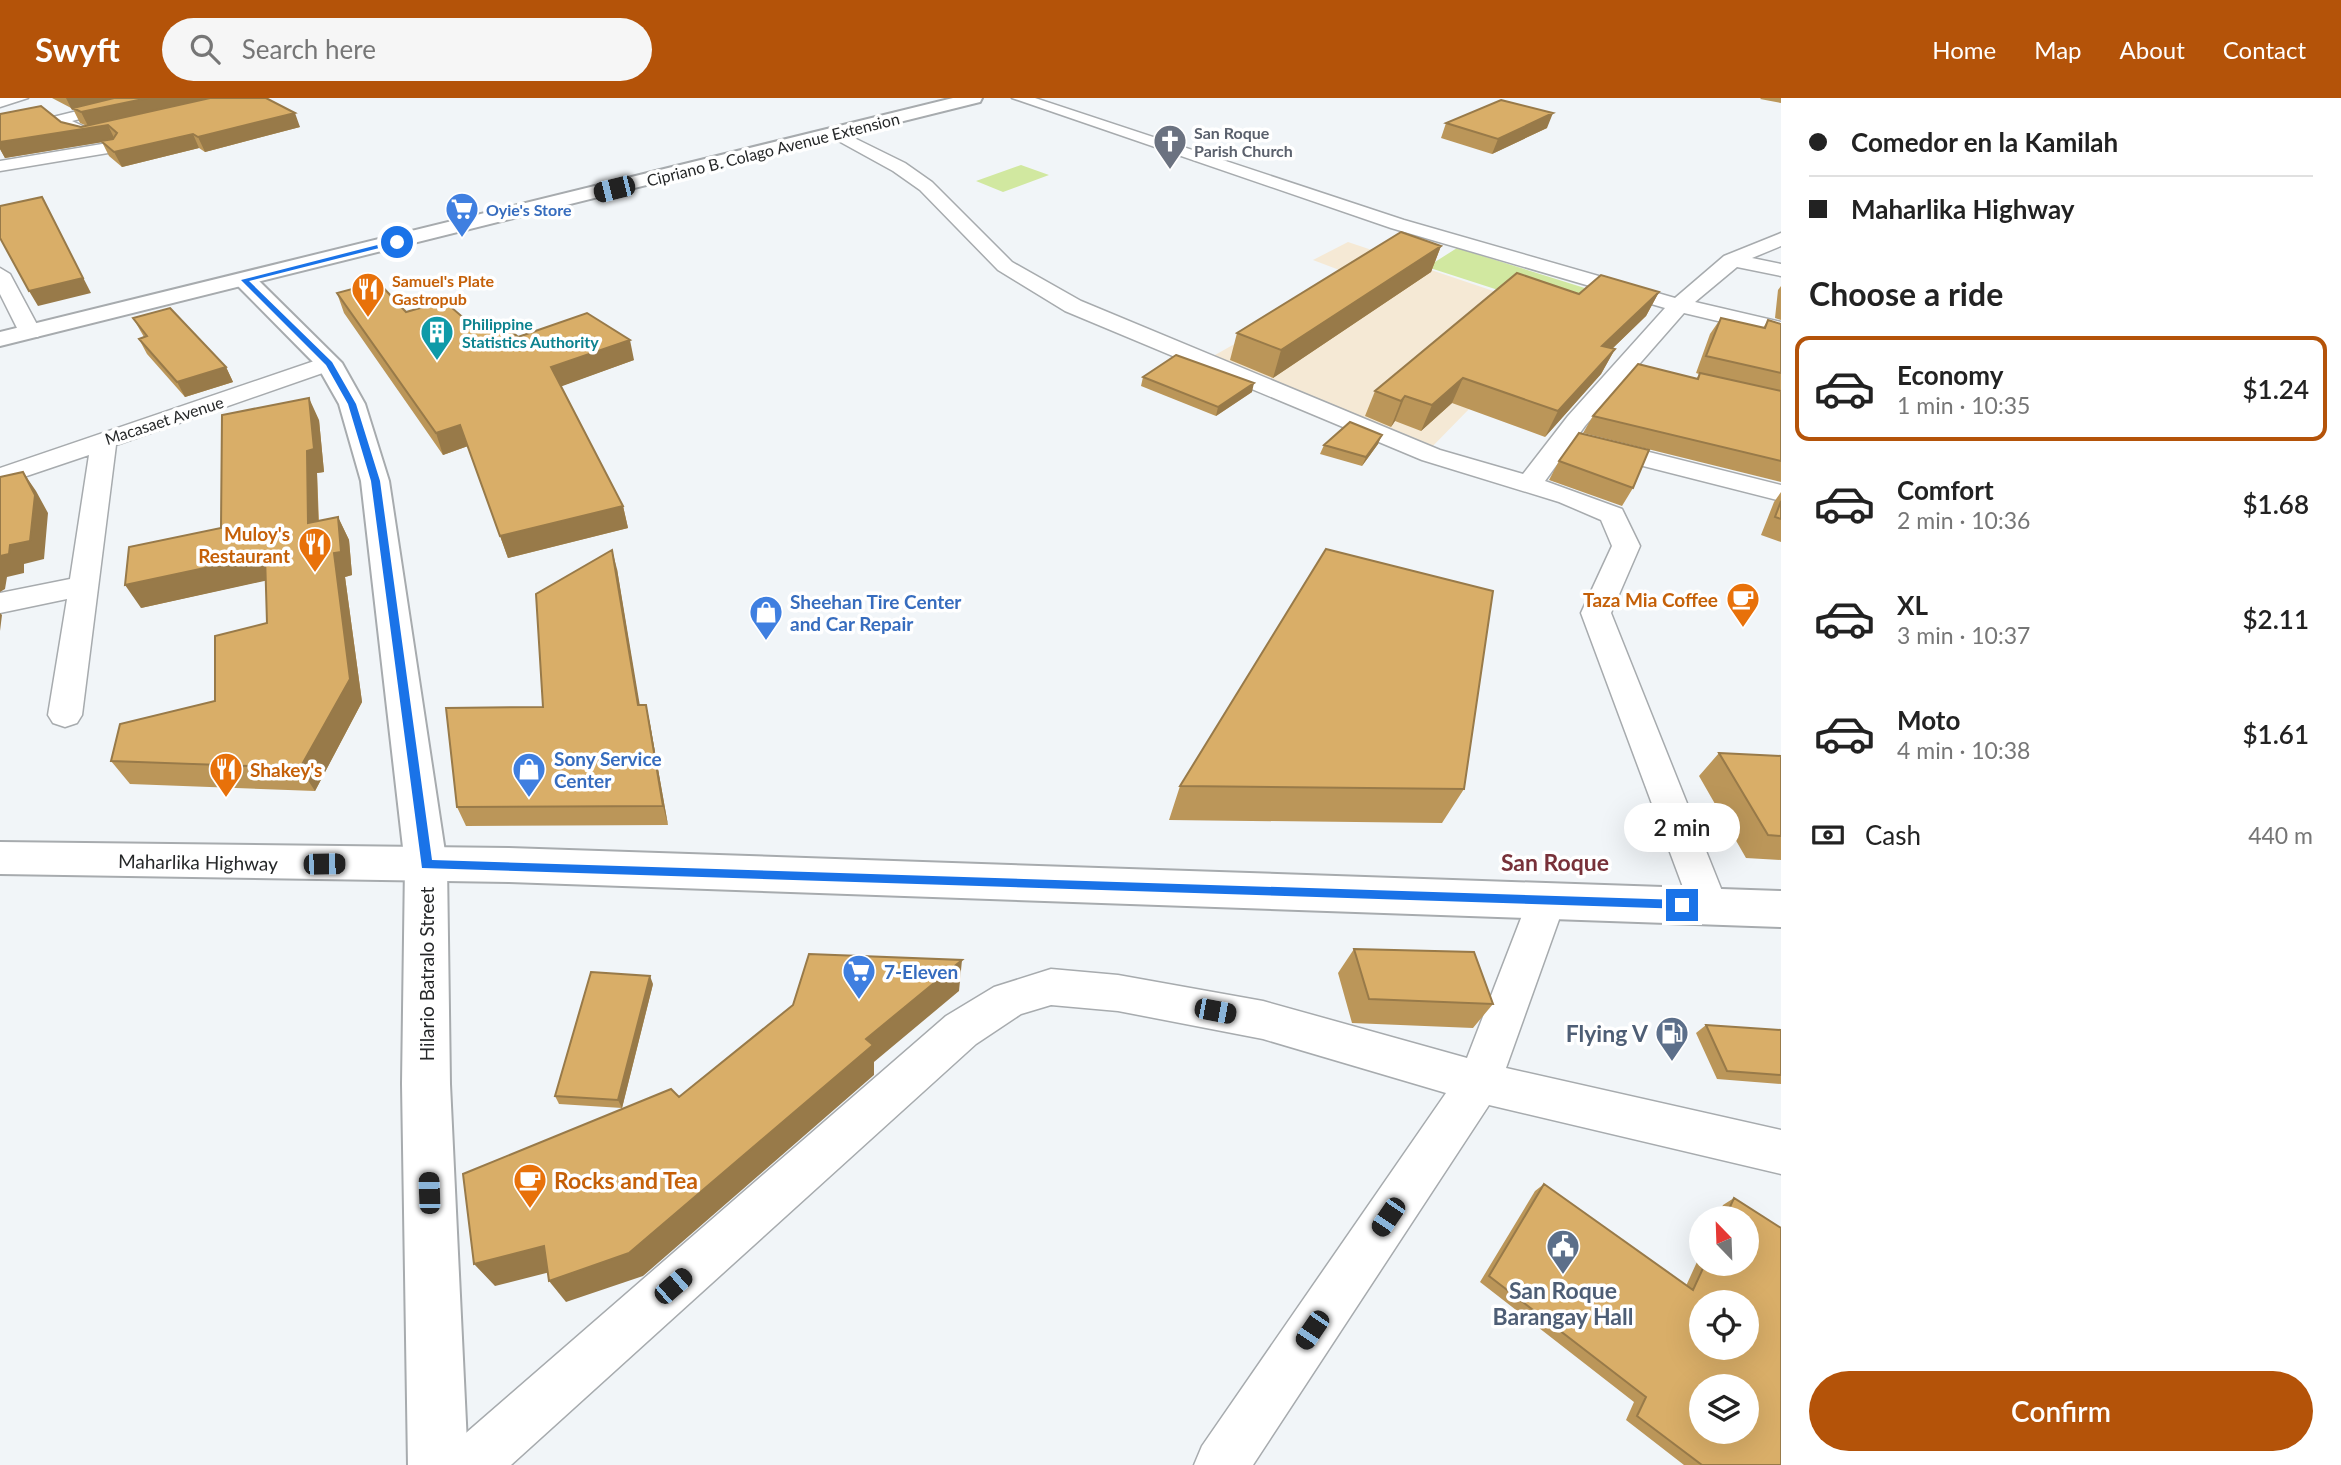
<!DOCTYPE html>
<meta charset="utf-8">
<style>
:root{--surface:#fff;--page:#f6f6f6;--text:#222;--muted:#767676;--line:#e0e0e0;--accent:#b45309}
body{margin:0;font-family:Lato,sans-serif;background:var(--page);color:var(--text);height:100vh;display:flex;flex-direction:column;font-size:26px;white-space:nowrap}
*{box-sizing:border-box;margin:0}
p{font-size:23px;color:var(--muted)}
.icon{flex:none;width:38px;height:38px;fill:none;stroke:currentColor;stroke-width:2;stroke-linecap:round;stroke-linejoin:round}
.map{position:relative;flex:1;overflow:hidden}
.drawer{display:flex;flex-direction:column;background:var(--surface);width:560px}
.drawer>*{flex:none}
.banner{display:grid;align-content:center;height:154px;padding:0 28px;background:var(--surface)}
.needle{width:46px;rotate:337deg}
.buttons{position:absolute;left:1689px;top:1108px;display:grid;gap:14px}
.buttons a{display:grid;place-items:center;width:70px;height:70px;border-radius:50%;background:var(--surface);box-shadow:0 7px 28px #0002;font-size:35px}
.end{position:absolute;width:32px;height:32px;margin:-16px;border:9px solid #1a73e8;background:#fff;box-shadow:0 0 0 4px #fff}
.from{border-radius:50%}
.bubble{position:absolute;height:49px;border-radius:24px;background:var(--surface);box-shadow:0 7px 28px #0002;font-size:23px;font-weight:600;line-height:49px;text-align:center}
.car{position:absolute;width:21px;height:42px;margin:-21px -10px;border-radius:9px;box-shadow:0 0 5px 2px #0007;background:linear-gradient(#222 24%,#8ab4d8 0 40%,#222 0 76%,#8ab4d8 0 86%,#222 0)}
.banner b{display:flex;align-items:center;gap:24px;height:66px;font-size:26px}
.banner b+b{border-top:2px solid var(--line)}
.banner i{width:18px;height:18px;background:var(--text)}
ul{padding:0;list-style:none}
li{display:flex;align-items:center;gap:21px;height:105px;margin:0 14px 10px;padding:0 14px;border:4px solid transparent;border-radius:14px}
li div{flex:1}
li b{display:block;font-size:26px}
li em{font-style:normal;font-weight:600}
li.active{border-color:var(--accent)}
li>.icon{width:63px;height:63px;stroke-width:1.5}
h2{padding:0 28px;font-size:32px;line-height:84px}
.pay{display:flex;align-items:center;gap:18px;height:77px;padding:0 28px;font-size:26px}
.pay p{margin-inline-start:auto}
.primary-button{display:flex;gap:14px;margin-top:auto;padding:14px 28px}
.primary-button a{flex:1;height:80px;border-radius:42px;background:var(--accent);color:#fff;font-size:28px;font-weight:600;line-height:80px;text-align:center}
header{display:flex;align-items:center;gap:42px;box-sizing:border-box;height:98px;padding:0 35px;background:var(--accent);color:#fff}
header strong{font-size:33px}
nav{display:flex;gap:38px;margin-inline-start:auto;font-size:24px}
.search{width:490px;height:63px;background:var(--page);display:flex;align-items:center;gap:18px;box-sizing:border-box;padding:0 24px;border-radius:38px;color:var(--muted);font-size:26px}
main{display:flex;flex:1;min-height:0}
.map>svg:first-child{display:block}
.education{fill:#f5e9d5}
.green{fill:#d1e8a0}
.lines{fill:none;stroke-linecap:round;stroke-linejoin:round}
.street-casing{stroke:#a7abae;stroke-width:3}
.secondary-casing{stroke:#a7abae;stroke-width:4}
.primary-casing{stroke:#a7abae;stroke-width:4}
.street{fill:#fff;fill-rule:evenodd}
.secondary{fill:#fff;fill-rule:evenodd}
.primary{fill:#fff;fill-rule:evenodd}
.wall{fill:#bb9659;fill-rule:evenodd}
.shaded-wall{fill:#987a49}
.building{fill:#d9ae68;stroke:#987a49;stroke-width:2;fill-rule:evenodd}
.route{fill:#1a73e8}
.labels{text-anchor:middle;dominant-baseline:central;stroke-width:7;stroke-linejoin:round;paint-order:stroke}
.far-worship-label{font-size:16px;font-weight:bold;fill:#5b616d;stroke:#fff;text-anchor:start}
.far-street-label{font-size:16px;fill:#252728;stroke:#fff}
.far-shop-label{font-size:16px;font-weight:bold;fill:#366cbe;stroke:#fff;text-anchor:start}
.far-food-label{font-size:16px;font-weight:bold;fill:#c56008;stroke:#fff;text-anchor:start}
.far-culture-label{font-size:16px;font-weight:bold;fill:#0d838f;stroke:#fff;text-anchor:start}
.food-label{font-size:19px;font-weight:bold;fill:#c56008;stroke:#fff;text-anchor:end}
.shop-label{font-size:19px;font-weight:bold;fill:#366cbe;stroke:#fff;text-anchor:start}
.street-label{font-size:19px;fill:#252728;stroke:#fff}
.quarter-label{font-size:23px;font-weight:bold;fill:#783139;stroke:#fff}
.near-service-label{font-size:23px;font-weight:bold;fill:#4e5e75;stroke:#fff;text-anchor:end}
.near-food-label{font-size:23px;font-weight:bold;fill:#c56008;stroke:#fff;text-anchor:start}
</style>
<header>
<strong>Swyft</strong>
<div class="search"><svg class="icon" aria-label="search" viewBox="0 0 24 24"><circle cx="10" cy="10" r="6"/><path d="M15 15l6 6"/></svg>Search here</div>
<nav><a>Home</a><a>Map</a><a>About</a><a>Contact</a></nav>
</header>
<main>
<div class="map">
<svg width="1781" height="1367" viewBox="0 0 1781 1367">
<rect width="100%" height="100%" fill="#f1f5f8"/>
<path class="education" d="M1348,144L1562,216L1428,353L1208,261L1355,178L1313,162Z"/>
<path class="green" d="M1021,67L1049,77L1003,94L976,83Z
M1457,150L1588,191L1560,212L1427,169Z"/>
<g class="lines">
<defs>
<path id="street" d="M0,0H28L0,9Z
M130,0H157L154,3L72,23L87,30H113V36C91,42 67,39 51,22L53,19Z
M1012,0H1035L1404,122L1675,200L1724,158L1781,135V148L1752,160L1781,166V178L1737,169L1695,204L1781,224V238L1684,215L1585,328L1545,383L1622,411L1640,448L1611,515L1728,808L1723,819L1709,824L1695,819L1690,808L1581,515L1612,448L1601,422L1559,404L1422,362L1065,213L998,172L920,92L893,73L824,35L832,30L838,32L905,65L932,84L1012,164L1081,203L1440,352L1523,376L1568,318L1665,210L1391,130Z
M114,44L122,49L120,53L0,73V63Z
M0,170L10,176L41,234L38,239H22L19,234L0,196Z
M329,258L340,265L337,270L116,347L82,617L77,625L65,629L53,625L48,617L67,501L0,515V495L70,481L89,357L0,387V370Z
M1601,342L1781,387V403L1592,355L1588,350L1592,345Z
M1547,786L1561,791L1566,802L1506,970L1781,1032V1076L1489,1007L1253,1367H1194L1202,1348L1446,995L1263,941L1118,913L1051,907L1021,916L976,946L511,1367H443L451,1348L946,918L994,889L1051,871L1118,877L1263,903L1467,960L1528,802L1533,791Z"/>
<path id="secondary" d="M245,175L253,177L342,265L365,306L389,383L447,767L450,986L468,1367H408L402,986L405,767L361,383L339,306L318,269L237,187L234,182Z"/>
<path id="primary" d="M953,0H982L980,4L0,248V234Z
M0,744L509,750L1781,793V829L509,784L0,776Z"/>
</defs>
<use href="#street" class="street-casing"/>
<use href="#secondary" class="secondary-casing"/>
<use href="#primary" class="primary-casing"/>
<use href="#street" class="street"/>
<use href="#secondary" class="secondary"/>
<use href="#primary" class="primary"/>
</g>
<path class="wall" d="M52,0H266L300,29L205,54L199,50L122,69L109,58L102,44L5,60L0,51V16L61,24L81,29L87,28L80,25L73,11Z
M1761,0H1781V5L1760,1Z
M1446,25L1547,30L1492,56L1441,40Z
M1441,148L1431,174L1273,280L1230,262L1237,235Z
M1781,188V222L1775,220L1778,192Z
M1659,194L1646,218L1612,251H1615L1601,276L1545,339L1452,305L1421,333L1395,323L1391,329L1365,318L1375,293L1579,196Z
M337,195L406,214L518,239L634,262L561,288L623,408L628,430L508,460L468,348L443,357L344,215Z
M133,220L226,269L233,284L185,299L147,256L139,241L144,239Z
M1721,220L1763,230L1768,222L1781,226V384L1583,335L1593,318L1697,280L1699,276L1696,275L1710,236Z
M1143,279L1252,294L1216,318L1141,288Z
M319,322L324,374L317,375L319,423L338,419L349,442L352,477L345,479L362,604L315,693L130,686L111,663L215,603L267,525L266,482L141,510L221,430Z
M1378,346L1362,368L1320,356L1324,347Z
M1559,363L1633,390L1622,408L1549,382Z
M1781,394V444L1761,437L1774,404Z
M617,471L639,607H646L650,626L668,727L466,728L457,709L543,609Z
M1719,655L1781,658V762L1746,760L1699,678Z
M1180,688L1464,691L1442,725L1169,722Z
M1354,851L1493,906L1473,930L1352,925L1338,875Z
M653,886L622,1010L559,1006L555,998Z
M1706,927L1781,932V986L1717,981L1696,935Z
M1544,1086L1686,1188L1701,1155V1166H1746V1120H1717L1723,1107L1734,1100L1781,1130V1367H1684L1626,1322L1634,1304L1480,1184L1535,1093ZM1701,1204H1746V1250H1701ZM1701,1288H1746V1334H1701Z"/>
<path class="shaded-wall" d="M66,0H119L72,12Z
M148,0H221L88,28L81,14Z
M295,15L300,29L205,54L198,39Z
M1553,15L1547,30L1492,56L1498,41Z
M108,27L115,42L5,60L0,51V44Z
M193,36L199,50L122,69L114,54Z
M42,99L91,195L38,208L29,193Z
M1441,148L1431,174L1273,280L1281,252Z
M1659,194L1646,218L1589,273L1602,248Z
M630,242L634,262L557,290L551,269Z
M1615,251L1601,276L1545,339L1558,313Z
M226,269L233,284L185,299L177,284Z
M1463,280L1452,305L1421,333L1432,307Z
M1254,285L1252,294L1216,318L1218,309Z
M1405,298L1395,323L1391,329L1401,303Z
M309,300L319,322L324,374L317,375L319,448L308,425L307,353Z
M460,327L468,348L443,357L436,335Z
M1382,337L1378,346L1362,368L1366,359Z
M23,374L36,393L48,415L44,461L24,466V475L7,479L5,491L0,494V458L10,447Z
M623,408L628,430L508,460L500,438Z
M338,419L349,442L352,477L345,479L362,604L315,693L300,670L334,455Z
M612,452L617,471L643,626L638,607Z
M265,457L278,480L141,510L125,487Z
M0,515L2,517L0,533Z
M646,607L650,626L668,727L663,708Z
M962,862L959,893L874,964V977L643,1178L566,1204L549,1183L866,941Z
M650,878L653,886L622,1010L618,1002Z
M544,1148L562,1171L495,1188L474,1166Z"/>
<path class="building" d="M114,0H148L81,14L73,10Z
M210,0H266L295,15L198,39L193,36L114,54L101,43L113,41L117,35L108,27L0,44V16L41,8L61,24L81,29Z
M1501,2L1553,15L1498,41L1446,25Z
M42,99L83,180L29,193L0,140V108Z
M1401,134L1441,148L1281,252L1237,235Z
M1517,175L1579,196L1601,177L1659,194L1602,248L1615,251L1558,313L1463,280L1432,307L1405,298L1401,303L1375,293Z
M378,184L406,214L444,203L474,229L499,222L518,239L587,215L630,242L551,269L623,408L500,438L460,327L436,335L337,195Z
M170,210L226,269L177,284L139,241L147,238L133,220Z
M1721,220L1765,230L1768,222L1781,226V275L1706,258Z
M1176,257L1254,285L1218,309L1143,279Z
M1638,266L1698,281L1700,275L1781,293V363L1593,318Z
M309,300L314,351L307,353L308,425L338,419L341,454L334,455L350,581L300,670L111,663L120,626L215,603V538L267,525L265,457L125,487L129,449L221,430L222,317Z
M1350,324L1382,337L1366,359L1324,347Z
M1579,335L1649,352L1633,390L1559,363Z
M23,374L35,397L30,443L10,447L9,456L0,458V379Z
M1781,403V421L1775,419Z
M1326,451L1493,493L1464,691L1180,688Z
M612,452L638,607H646L663,708L457,709L446,610L543,609L536,496Z
M1719,655L1781,658V738L1768,737Z
M1354,851L1474,854L1493,906L1369,901Z
M809,856L962,862L866,941L873,947L629,1155L549,1183L544,1148L474,1166L463,1076L671,991L679,999L793,907Z
M591,874L650,878L618,1002L555,998Z
M1706,927L1781,932V977L1727,973Z
M1544,1086L1693,1192L1705,1166H1746V1120H1725L1734,1100L1781,1130V1367H1702L1637,1318L1646,1299L1489,1178ZM1701,1204H1746V1250H1701ZM1701,1288H1746V1334H1701Z"/>
<path class="route" d="M397,142L399,145L249,183L332,264L356,306L380,383L432,762L1682,802L1688,807L1686,811L422,770L371,383L348,306L326,267L241,182Z"/>
<defs>
<symbol id="church-pin" viewBox="-11 -11 22 30"><path d="M0 17L-7.5 6A9.5 9.5 0 1 1 7.5 6Z" fill="#6b7280" stroke="#fff"/><path d="M-1.2-6h2.4v3.5h3.3v2.4h-3.3V6h-2.4V-.1h-3.3v-2.4h3.3Z" fill="#fff"/></symbol>
<symbol id="supermarket-pin" viewBox="-11 -11 22 30"><path d="M0 17L-7.5 6A9.5 9.5 0 1 1 7.5 6Z" fill="#3f7fe0" stroke="#fff"/><path d="M-6-5.5h2.5l.6 2H6L4.5 2H-2.5L-4.4-4H-6ZM-1.5 3.2a1.3 1.3 0 1 0 .1 0ZM3 3.2a1.3 1.3 0 1 0 .1 0Z" fill="#fff"/></symbol>
<symbol id="restaurant-pin" viewBox="-11 -11 22 30"><path d="M0 17L-7.5 6A9.5 9.5 0 1 1 7.5 6Z" fill="#e8710a" stroke="#fff"/><path d="M-5-6h1v4h1v-4h1v4h1v-4h1v5L-1.5 .5V6h-2V.5L-5-1ZM5-6V6H3V1.5H1.5Q1.5-4 5-6Z" fill="#fff"/></symbol>
<symbol id="building-pin" viewBox="-11 -11 22 30"><path d="M0 17L-7.5 6A9.5 9.5 0 1 1 7.5 6Z" fill="#0f9aa8" stroke="#fff"/><path d="M-4-6H4V6H1V3H-1V6H-4ZM-2.5-4.3h1.7v1.8h-1.7ZM.8-4.3h1.7v1.8H.8ZM-2.5-1h1.7V.8h-1.7ZM.8-1h1.7V.8H.8Z" fill="#fff"/></symbol>
<symbol id="cafe-pin" viewBox="-11 -11 22 30"><path d="M0 17L-7.5 6A9.5 9.5 0 1 1 7.5 6Z" fill="#e8710a" stroke="#fff"/><path d="M-5.5-4.5H6V0H3Q3 3.5 0 3.5H-2.5Q-5.5 3.5-5.5 0ZM3-3.2v2h1.7v-2ZM-6 4.5H4V6H-6Z" fill="#fff"/></symbol>
<symbol id="shop-pin" viewBox="-11 -11 22 30"><path d="M0 17L-7.5 6A9.5 9.5 0 1 1 7.5 6Z" fill="#3f7fe0" stroke="#fff"/><path d="M-5-2.5h2.3a2.7 3.5 0 0 1 5.4 0H5L5.5 6h-11ZM-1.5-2.5h3a1.5 2.3 0 0 0-3 0Z" fill="#fff"/></symbol>
<symbol id="fuel-pin" viewBox="-11 -11 22 30"><path d="M0 17L-7.5 6A9.5 9.5 0 1 1 7.5 6Z" fill="#5c6f8a" stroke="#fff"/><path d="M-5.5-6h7V0h2V4h1.3V-2.5L3-4.5l.8-.8L6-3V5H2.5V1h-1V6h-7ZM-4.2-4.7v3.2H.2V-4.7Z" fill="#fff"/></symbol>
<symbol id="civic-pin" viewBox="-11 -11 22 30"><path d="M0 17L-7.5 6A9.5 9.5 0 1 1 7.5 6Z" fill="#5c6f8a" stroke="#fff"/><path d="M-.6-6.5H3V-4.5H.6V-3L4-1V1h2V6H-6V1h2V-1L-.6-3ZM-1.2 2.5V6h2.4V2.5Z" fill="#fff"/></symbol>
</defs>
<g fill-rule="evenodd">
<use href="#church-pin" x="1151" y="24" width="38" height="52"/>
<use href="#supermarket-pin" x="443" y="92" width="38" height="52"/>
<use href="#restaurant-pin" x="349" y="172" width="38" height="52"/>
<use href="#building-pin" x="418" y="215" width="38" height="52"/>
<use href="#restaurant-pin" x="296" y="427" width="38" height="52"/>
<use href="#cafe-pin" x="1724" y="482" width="38" height="52"/>
<use href="#shop-pin" x="747" y="495" width="38" height="52"/>
<use href="#restaurant-pin" x="207" y="652" width="38" height="52"/>
<use href="#shop-pin" x="510" y="652" width="38" height="52"/>
<use href="#supermarket-pin" x="840" y="854" width="38" height="52"/>
<use href="#fuel-pin" x="1653" y="916" width="38" height="52"/>
<use href="#cafe-pin" x="511" y="1063" width="38" height="52"/>
<use href="#civic-pin" x="1544" y="1129" width="38" height="52"/>
</g>
<g class="labels">
<g class="far-worship-label">
<text x="1194" y="34">San Roque<tspan x="1194" dy="18">Parish Church</tspan></text>
</g>
<g class="far-street-label">
<text transform="translate(773 51) rotate(-14)">Cipriano B. Colago Avenue Extension</text>
<text transform="translate(164 322) rotate(-18)">Macasaet Avenue</text>
</g>
<g class="far-shop-label">
<text x="486" y="111">Oyie's Store</text>
</g>
<g class="far-food-label">
<text x="392" y="182">Samuel's Plate<tspan x="392" dy="18">Gastropub</tspan></text>
</g>
<g class="far-culture-label">
<text x="462" y="225">Philippine<tspan x="462" dy="18">Statistics Authority</tspan></text>
</g>
<g class="food-label">
<text x="290" y="435">Muloy's<tspan x="290" dy="22">Restaurant</tspan></text>
<text x="1718" y="501">Taza Mia Coffee</text>
<text x="250" y="671" text-anchor="start">Shakey's</text>
</g>
<g class="shop-label">
<text x="790" y="503">Sheehan Tire Center<tspan x="790" dy="22">and Car Repair</tspan></text>
<text x="554" y="660">Sony Service<tspan x="554" dy="22">Center</tspan></text>
<text x="884" y="873">7-Eleven</text>
</g>
<g class="street-label">
<text transform="translate(198 764) rotate(1)">Maharlika Highway</text>
<text transform="translate(426 876) rotate(-90)">Hilario Batralo Street</text>
</g>
<g class="quarter-label">
<text x="1555" y="764">San Roque</text>
</g>
<g class="near-service-label">
<text x="1648" y="935">Flying V</text>
<text x="1563" y="1192" text-anchor="middle">San Roque<tspan x="1563" dy="26">Barangay Hall</tspan></text>
</g>
<g class="near-food-label">
<text x="554" y="1082">Rocks and Tea</text>
</g>
</g>
</svg>
<div class="buttons">
<a><svg class="needle" viewBox="-14 -14 28 28"><path d="M0-13l5 13h-10z" fill="#e53935"/><path d="M0 13l5-13h-10z" fill="#767676"/></svg></a>
<a><svg class="icon" aria-label="locate" viewBox="0 0 24 24"><circle cx="12" cy="12" r="6"/><path d="M12 2v4M12 18v4M2 12h4M18 12h4"/></svg></a>
<a><svg class="icon" aria-label="layers" viewBox="0 0 24 24"><path d="M12 4l9 5-9 5-9-5zM3 14l9 5 9-5"/></svg></a>
</div>
<i class="end from" style="left:397px;top:144px"></i>
<i class="end" style="left:1682px;top:807px"></i>
<div class="bubble" style="left:1624px;top:705px;width:116px">2 min</div>
<i class="car" style="left:614px;top:91px;rotate:256deg"></i>
<i class="car" style="left:324px;top:766px;rotate:89deg"></i>
<i class="car" style="left:1215px;top:913px;rotate:101deg"></i>
<i class="car" style="left:429px;top:1095px;rotate:358deg"></i>
<i class="car" style="left:1388px;top:1119px;rotate:214deg"></i>
<i class="car" style="left:673px;top:1188px;rotate:49deg"></i>
<i class="car" style="left:1312px;top:1232px;rotate:214deg"></i>
</div>
<section class="drawer">
<div class="banner">
<b><i class="from"></i>Comedor en la Kamilah</b>
<b><i></i>Maharlika Highway</b>
</div>
<h2>Choose a ride</h2>
<ul>
<li class="active"><svg class="icon" aria-label="car" viewBox="0 0 24 24"><path d="M5 17H2v-5l4-1 3-4h7l3 4 3 1v5h-3M9 17h6M6 11h13"/><circle cx="7" cy="17" r="2"/><circle cx="17" cy="17" r="2"/></svg><div><b>Economy</b><p>1 min · 10:35</p></div><em>$1.24</em></li>
<li><svg class="icon" aria-label="car" viewBox="0 0 24 24"><path d="M5 17H2v-5l4-1 3-4h7l3 4 3 1v5h-3M9 17h6M6 11h13"/><circle cx="7" cy="17" r="2"/><circle cx="17" cy="17" r="2"/></svg><div><b>Comfort</b><p>2 min · 10:36</p></div><em>$1.68</em></li>
<li><svg class="icon" aria-label="car" viewBox="0 0 24 24"><path d="M5 17H2v-5l4-1 3-4h7l3 4 3 1v5h-3M9 17h6M6 11h13"/><circle cx="7" cy="17" r="2"/><circle cx="17" cy="17" r="2"/></svg><div><b>XL</b><p>3 min · 10:37</p></div><em>$2.11</em></li>
<li><svg class="icon" aria-label="car" viewBox="0 0 24 24"><path d="M5 17H2v-5l4-1 3-4h7l3 4 3 1v5h-3M9 17h6M6 11h13"/><circle cx="7" cy="17" r="2"/><circle cx="17" cy="17" r="2"/></svg><div><b>Moto</b><p>4 min · 10:38</p></div><em>$1.61</em></li>
</ul>
<div class="pay"><svg class="icon" aria-label="cash" viewBox="0 0 24 24"><path d="M3 7h18v10H3z"/><circle cx="12" cy="12" r="2"/></svg>Cash<p>440 m</p></div>
<div class="primary-button"><a>Confirm</a></div>
</section>
</main>
